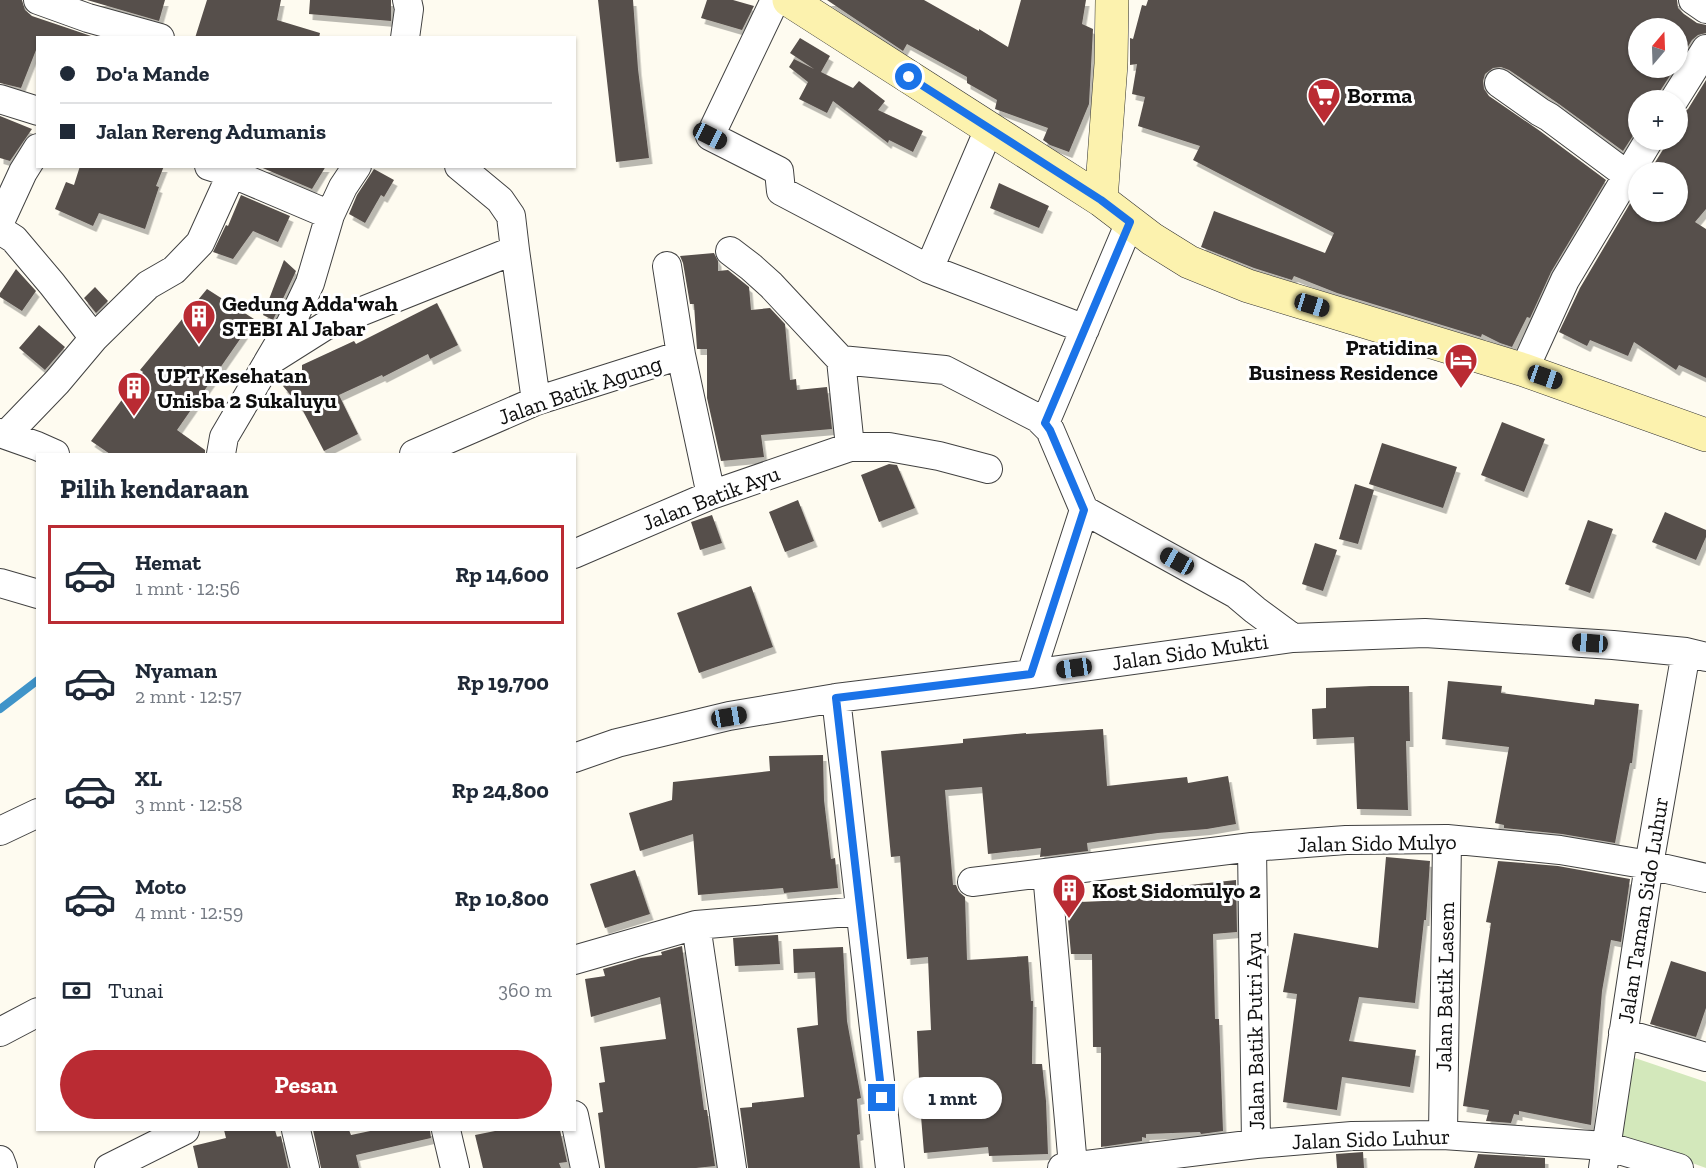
<!DOCTYPE html>
<html lang="id">
<meta charset="utf-8">
<style>
:root{--surface:#fff;--page:#f2f2f3;--text:#1f2937;--muted:#747a83;--line:#e0e1e3;--accent:#ba2b33}
body{margin:0;font-family:"Zilla Slab",serif;background:var(--page);color:var(--text);height:100vh;display:flex;flex-direction:column;font-size:22px;white-space:nowrap}
*{box-sizing:border-box;margin:0}
p{font-size:20px;color:var(--muted)}
.icon{flex:none;width:33px;height:33px;fill:none;stroke:currentColor;stroke-width:2;stroke-linecap:round;stroke-linejoin:round}
.map{position:relative;flex:1;overflow:hidden}
.panel{position:absolute;left:36px;top:453px;width:540px;height:678px;display:flex;flex-direction:column;background:var(--surface);border-radius:0px;box-shadow:0 2px 4px #0004}
.panel>*{flex:none}
.hud{position:absolute;left:36px;top:36px;width:540px;height:132px;border-radius:0px;box-shadow:0 2px 4px #0004;display:grid;align-content:center;height:132px;padding:0 24px;background:var(--surface)}
.needle{width:39px;rotate:19deg}
.fabs{position:absolute;left:1628px;top:18px;display:grid;gap:12px}
.fabs a{display:grid;place-items:center;width:60px;height:60px;border-radius:50%;background:var(--surface);box-shadow:0 2px 4px #0004;font-size:30px}
.end{position:absolute;width:27px;height:27px;margin:-14px;border:8px solid #1a73e8;background:#fff;box-shadow:0 0 0 3px #fff}
.from{border-radius:50%}
.bubble{position:absolute;height:42px;border-radius:21px;background:var(--surface);box-shadow:0 2px 4px #0004;font-size:20px;font-weight:700;line-height:42px;text-align:center}
.car{position:absolute;width:18px;height:36px;margin:-18px -9px;border-radius:8px;box-shadow:0 0 4px 2px #0007;background:linear-gradient(#222 24%,#8ab4d8 0 40%,#222 0 76%,#8ab4d8 0 86%,#222 0)}
.hud b{display:flex;align-items:center;gap:21px;height:57px;font-size:22px}
.hud b+b{border-top:2px solid var(--line)}
.hud i{width:15px;height:15px;background:var(--text)}
ul{padding:0;list-style:none}
li{display:flex;align-items:center;gap:18px;height:99px;margin:0 12px 9px;padding:0 12px;border:3px solid transparent;border-radius:0px}
li div{flex:1}
li b{display:block;font-size:22px}
li em{font-style:normal;font-weight:700}
li.current{border-color:var(--accent)}
li>.icon{width:54px;height:54px;stroke-width:1.5}
h2{padding:0 24px;font-size:27px;line-height:72px}
.pay{display:flex;align-items:center;gap:15px;height:66px;padding:0 24px;font-size:22px}
.pay p{margin-inline-start:auto}
.primary-button{display:flex;gap:12px;margin-top:auto;padding:12px 24px}
.primary-button a{flex:1;height:69px;border-radius:36px;background:var(--accent);color:#fff;font-size:24px;font-weight:700;line-height:69px;text-align:center}
.map>svg:first-child{display:block}
.green{fill:#d3e8bb}
.lines{fill:none;stroke-linecap:round;stroke-linejoin:round}
.stream{stroke:#4094c9;stroke-width:8}
.building{fill:#574f4b;filter:url(#shadow)}
.street-casing{stroke:#414141;stroke-width:30}
.secondary-casing{stroke:#303030;stroke-width:34}
.street{stroke:#fff;stroke-width:28}
.secondary{stroke:#fcf2ae;stroke-width:33}
.route{stroke:#1a73e8;stroke-width:8}
.labels{text-anchor:middle;dominant-baseline:central;stroke-width:6;stroke-linejoin:round;paint-order:stroke}
.poi-label{font-size:22px;font-weight:bold;fill:#0e0e0e;stroke:#fff;text-anchor:start}
.street-label{font-size:22px;fill:#0e0e0e;stroke:#fff}
</style>
<div class="map">
<svg width="1706" height="1168" viewBox="0 0 1706 1168">
<defs>
<filter id="shadow"><feDropShadow dx="3.5" dy="6" stdDeviation="0" flood-color="#0004"/></filter>
</defs>
<rect width="100%" height="100%" fill="#fefbf0"/>
<path class="green" d="M1632,1057L1706,1082V1168L1620,1137Z"/>
<g class="lines">
<path class="stream" d="M0,709L38,680"/>
</g>
<path class="building" d="M0,0H22L25,10L32,16L97,38H38V45L21,88L0,83Z
M87,0H165L159,21Z
M207,0H281L277,20L320,33L319,38H195Z
M310,0H391V21L309,14Z
M598,0H633L638,69L649,158L616,162Z
M707,0H733L754,6L742,30L701,18Z
M827,0H924L979,31V29L1008,47L1021,0H1086L1082,24L1093,29L1089,104L1069,152L1050,145L1043,140L1048,128L995,109L997,100L967,83V77L907,44L903,51Z
M1148,0H1677L1678,8L1684,14L1697,23L1706,25V33L1698,35L1692,40L1677,64V28H1638V68H1675L1660,91L1658,100H1638V128L1623,151L1559,104L1509,70L1501,67L1493,68L1485,74L1483,81L1484,89L1489,96L1540,131L1606,180L1551,272L1530,318L1527,317L1512,347L1500,343L1482,334L1481,337L1337,293L1294,276L1292,280L1254,268L1201,247L1214,211L1325,253L1334,233L1193,160L1200,146L1138,126L1145,97L1132,94L1137,64L1130,65V38L1133,39L1142,5L1146,6Z
M800,38L830,56L821,72L853,88L859,81L885,101L878,110L923,131L913,152L889,140L888,143L833,101L827,113L799,99L808,82L789,67L794,59L814,69L790,53Z
M1706,80V209L1695,222L1706,229V378L1679,365L1676,370L1634,342L1628,356L1590,340L1587,346L1559,332L1580,288L1638,190V212H1677V172H1649L1669,140H1677V116L1682,114L1688,109Z
M0,116L32,129L10,161L0,158Z
M80,166H164L156,186L159,187L145,229L99,213L93,226L55,209L66,182L74,185Z
M258,166H326L312,189Z
M374,169L394,180L384,197L381,195L365,223L349,214L357,195Z
M999,183L1049,206L1039,228L990,208Z
M241,195L290,216L278,242L253,231L233,259L213,252L226,225L228,226Z
M714,253L718,261V271L728,270L749,287L751,310L770,308L785,324L790,380L796,379L797,390L827,387L832,429L761,435L764,457L721,461L707,398V349H697L694,304H690L683,263L680,256Z
M284,260L296,271L273,320L263,315Z
M16,269L36,291L22,311L0,297V293Z
M95,287L108,301L96,313L84,298Z
M207,289L254,319L177,430L205,450V454H110L91,441L124,397L136,407L152,391L139,377L143,372L140,370Z
M437,303L458,345L430,359L428,354L383,377L382,375L339,395L358,434L324,451L302,409L283,386L302,378V365L354,341L356,344Z
M39,325L65,347L45,370L19,348Z
M1502,422L1545,439L1524,492L1481,475Z
M1382,443L1457,467L1443,508L1369,484Z
M889,464L897,465L915,508L879,522L861,475Z
M1355,484L1374,490L1358,544L1339,539Z
M798,500L814,541L785,552L769,512Z
M1665,512L1706,530V537L1696,560L1652,542Z
M712,515L722,543L700,550L691,522Z
M1588,520L1613,529L1590,593L1565,584Z
M1315,543L1337,550L1323,591L1302,584Z
M751,586L773,647L699,673L677,613Z
M1448,681L1502,686L1501,693L1594,705L1595,699L1639,704L1632,763H1630L1615,843L1562,834L1504,828V825L1495,823L1509,747L1442,739Z
M1371,686H1409L1410,741H1406L1408,810L1357,809L1354,737L1313,739L1312,709L1326,708V688Z
M1103,729L1107,786L1187,777L1188,783L1228,776L1236,824L1207,829L1158,833L1087,843L1088,851L1040,857L1041,848L988,854L982,787L945,790L953,885H956L959,892L965,897L967,960L1028,956L1031,1001H1033L1032,1064H1042L1046,1101L1048,1154L989,1156L988,1147L924,1153L920,1104L917,1031L931,1030L928,957L907,959L900,856L891,857L881,751L963,743V739L1026,733V734Z
M823,755L824,800L831,859L835,858L838,888L784,893L783,888L698,895L693,834L640,851L629,813L672,800L673,782L770,771L769,756Z
M1386,857L1430,861L1426,920H1424L1415,1003L1359,997L1349,1041L1416,1050L1410,1087L1342,1077L1337,1110L1283,1102L1297,994L1283,992L1294,933L1378,948Z
M1498,861L1558,866L1630,879L1621,942L1611,940L1602,991L1591,1125L1519,1111V1115L1514,1114L1511,1123L1486,1121L1489,1110L1463,1106L1491,923L1486,922Z
M635,870L650,914L605,928L590,884Z
M1236,880L1237,932L1213,934L1215,1019H1219L1223,1131L1201,1134L1200,1132L1146,1134V1138L1142,1137V1141L1101,1147V1047H1093L1092,954H1071L1065,887L1078,885L1080,902L1127,900L1126,896L1180,888V886Z
M776,935H778L780,964L735,966L733,938Z
M682,946L704,1110H707L715,1166L696,1168H605L598,1113L603,1112L599,1083L605,1082L600,1047L666,1039L660,997L591,1017L585,979L605,976L603,969L641,958L662,955L661,952Z
M843,947L847,1021L861,1098L857,1099L860,1134L857,1135L860,1168H748L740,1108L752,1107V1103L804,1097L797,1028L818,1025L815,972L794,973L793,949Z
M1671,961L1706,972V1008L1696,1037L1650,1024Z
M224,1130H275L277,1137L281,1136L288,1168H198L193,1146L226,1138Z
M313,1130H349L351,1135L375,1130H430L431,1138L356,1155L359,1168H321Z
M500,1130H560L567,1162L559,1163L561,1168H483L475,1135Z
M1363,1152L1364,1168H1337L1336,1154Z
M1478,1154L1545,1158V1168H1474Z"/>
<g class="lines">
<defs>
<path id="street" d="M38,0L88,18L160,38
M775,0L710,136L779,171L781,191L929,269L1085,329
M1693,0L1706,9
M405,38L409,9L407,0
M1499,83L1540,112L1549,117L1627,175
M0,99L38,111
M1674,100L1706,49
M209,166L231,173L330,215
M459,166L500,200L511,216L515,250
M0,222L23,172L38,148
M0,230L14,239L52,284L94,338
M730,251L751,267L771,285L841,360L850,447
M667,266L681,355
M929,269L989,129
M841,360L945,370L1038,418L1050,430L1084,510L1236,594L1255,610L1293,638
M268,362L325,326L515,250L536,401
M1524,370L1565,280L1649,140
M1045,423L1130,222
M0,433L37,446L55,454
M6,435L57,382L94,338L148,285L174,270L200,243L235,166
M221,454L224,437L291,323L310,283L330,215L343,187L357,166
M414,454L536,401L681,355L711,495
M574,554L711,495L850,447H889L939,456L988,469
M0,583L38,594
M1031,674L1084,510
M836,698L890,1168
M574,758L617,743L729,716L836,698L1031,674L1293,638L1425,633L1613,645L1686,652L1706,657
M0,831L38,813
M1252,847L1256,1144
M1047,873L1073,1166
M972,882L1252,847L1346,840L1447,839L1560,850L1649,865L1706,878
M696,925L732,1168
M574,960L696,925L860,911
M0,1032L38,1012
M1623,1033L1706,1057
M574,1115L585,1168
M296,1130L305,1168
M446,1130L455,1168
M1443,1135L1447,839
M0,1160L3,1168
M109,1168L185,1130
M1062,1168L1256,1144L1352,1136L1443,1135L1606,1146L1679,1168
M1603,1168L1649,865L1686,652"/>
<path id="secondary" d="M789,0L1101,200L1152,239L1189,262L1248,286L1524,370L1706,435
M1101,200L1111,64L1112,0"/>
</defs>
<use href="#street" class="street-casing"/>
<use href="#secondary" class="secondary-casing"/>
<use href="#street" class="street"/>
<use href="#secondary" class="secondary"/>
</g>
<g class="lines">
<path class="route" d="M882,1098L836,698L1031,674L1084,510L1050,430L1045,423L1130,222L1101,200L909,77"/>
</g>
<defs>
<symbol id="supermarket-pin" viewBox="-11 -11 22 30"><path d="M0 17L-7.5 6A9.5 9.5 0 1 1 7.5 6Z" fill="#ba2b33" stroke="#fff"/><path d="M-6-5.5h2.5l.6 2H6L4.5 2H-2.5L-4.4-4H-6ZM-1.5 3.2a1.3 1.3 0 1 0 .1 0ZM3 3.2a1.3 1.3 0 1 0 .1 0Z" fill="#fff"/></symbol>
<symbol id="building-pin" viewBox="-11 -11 22 30"><path d="M0 17L-7.5 6A9.5 9.5 0 1 1 7.5 6Z" fill="#ba2b33" stroke="#fff"/><path d="M-4-6H4V6H1V3H-1V6H-4ZM-2.5-4.3h1.7v1.8h-1.7ZM.8-4.3h1.7v1.8H.8ZM-2.5-1h1.7V.8h-1.7ZM.8-1h1.7V.8H.8Z" fill="#fff"/></symbol>
<symbol id="hotel-pin" viewBox="-11 -11 22 30"><path d="M0 17L-7.5 6A9.5 9.5 0 1 1 7.5 6Z" fill="#ba2b33" stroke="#fff"/><path d="M-6-4.5h1.5V1H6V5H4.5V3h-9V5H-6ZM-4 0a1.8 1.8 0 1 1 3.6 0ZM.5 0V-2.5h3Q6-2.5 6 0Z" fill="#fff"/></symbol>
</defs>
<g fill-rule="evenodd">
<use href="#supermarket-pin" x="1305" y="76" width="38" height="52"/>
<use href="#building-pin" x="180" y="297" width="38" height="52"/>
<use href="#hotel-pin" x="1442" y="341" width="38" height="52"/>
<use href="#building-pin" x="115" y="369" width="38" height="52"/>
<use href="#building-pin" x="1050" y="871" width="38" height="52"/>
</g>
<g class="labels">
<g class="poi-label">
<text x="1347" y="95">Borma</text>
<text x="222" y="303">Gedung Adda'wah<tspan x="222" dy="25">STEBI Al Jabar</tspan></text>
<text x="1438" y="347" text-anchor="end">Pratidina<tspan x="1438" dy="25">Business Residence</tspan></text>
<text x="157" y="375">UPT Kesehatan<tspan x="157" dy="25">Unisba 2 Sukaluyu</tspan></text>
<text x="1092" y="890">Kost Sidomulyo 2</text>
</g>
<g class="street-label">
<text transform="translate(580 390) rotate(-19)">Jalan Batik Agung</text>
<text transform="translate(711 498) rotate(-21)">Jalan Batik Ayu</text>
<text transform="translate(1190 652) rotate(-8)">Jalan Sido Mukti</text>
<text transform="translate(1377 843) rotate(-1)">Jalan Sido Mulyo</text>
<text transform="translate(1643 910) rotate(-81)">Jalan Taman Sido Luhur</text>
<text transform="translate(1445 987) rotate(-89)">Jalan Batik Lasem</text>
<text transform="translate(1255 1031) rotate(-91)">Jalan Batik Putri Ayu</text>
<text transform="translate(1371 1139) rotate(-2)">Jalan Sido Luhur</text>
</g>
</g>
</svg>
<div class="fabs">
<a><svg class="needle" viewBox="-14 -14 28 28"><path d="M0-13l5 13h-10z" fill="#e53935"/><path d="M0 13l5-13h-10z" fill="#747a83"/></svg></a>
<a>+</a>
<a>−</a>
</div>
<i class="end from" style="left:909px;top:77px"></i>
<i class="end" style="left:882px;top:1098px"></i>
<div class="bubble" style="left:903px;top:1077px;width:99px">1 mnt</div>
<i class="car" style="left:710px;top:136px;rotate:117deg"></i>
<i class="car" style="left:1312px;top:305px;rotate:107deg"></i>
<i class="car" style="left:1545px;top:377px;rotate:109deg"></i>
<i class="car" style="left:1177px;top:561px;rotate:299deg"></i>
<i class="car" style="left:1590px;top:643px;rotate:274deg"></i>
<i class="car" style="left:1074px;top:668px;rotate:262deg"></i>
<i class="car" style="left:729px;top:717px;rotate:80deg"></i>
<div class="hud">
<b><i class="from"></i>Do'a Mande</b>
<b><i></i>Jalan Rereng Adumanis</b>
</div>
<section class="panel">
<h2>Pilih kendaraan</h2>
<ul>
<li class="current"><svg class="icon" aria-label="car" viewBox="0 0 24 24"><path d="M5 17H2v-5l4-1 3-4h7l3 4 3 1v5h-3M9 17h6M6 11h13"/><circle cx="7" cy="17" r="2"/><circle cx="17" cy="17" r="2"/></svg><div><b>Hemat</b><p>1 mnt · 12:56</p></div><em>Rp 14,600</em></li>
<li><svg class="icon" aria-label="car" viewBox="0 0 24 24"><path d="M5 17H2v-5l4-1 3-4h7l3 4 3 1v5h-3M9 17h6M6 11h13"/><circle cx="7" cy="17" r="2"/><circle cx="17" cy="17" r="2"/></svg><div><b>Nyaman</b><p>2 mnt · 12:57</p></div><em>Rp 19,700</em></li>
<li><svg class="icon" aria-label="car" viewBox="0 0 24 24"><path d="M5 17H2v-5l4-1 3-4h7l3 4 3 1v5h-3M9 17h6M6 11h13"/><circle cx="7" cy="17" r="2"/><circle cx="17" cy="17" r="2"/></svg><div><b>XL</b><p>3 mnt · 12:58</p></div><em>Rp 24,800</em></li>
<li><svg class="icon" aria-label="car" viewBox="0 0 24 24"><path d="M5 17H2v-5l4-1 3-4h7l3 4 3 1v5h-3M9 17h6M6 11h13"/><circle cx="7" cy="17" r="2"/><circle cx="17" cy="17" r="2"/></svg><div><b>Moto</b><p>4 mnt · 12:59</p></div><em>Rp 10,800</em></li>
</ul>
<div class="pay"><svg class="icon" aria-label="cash" viewBox="0 0 24 24"><path d="M3 7h18v10H3z"/><circle cx="12" cy="12" r="2"/></svg>Tunai<p>360 m</p></div>
<div class="primary-button"><a>Pesan</a></div>
</section>
</div>
